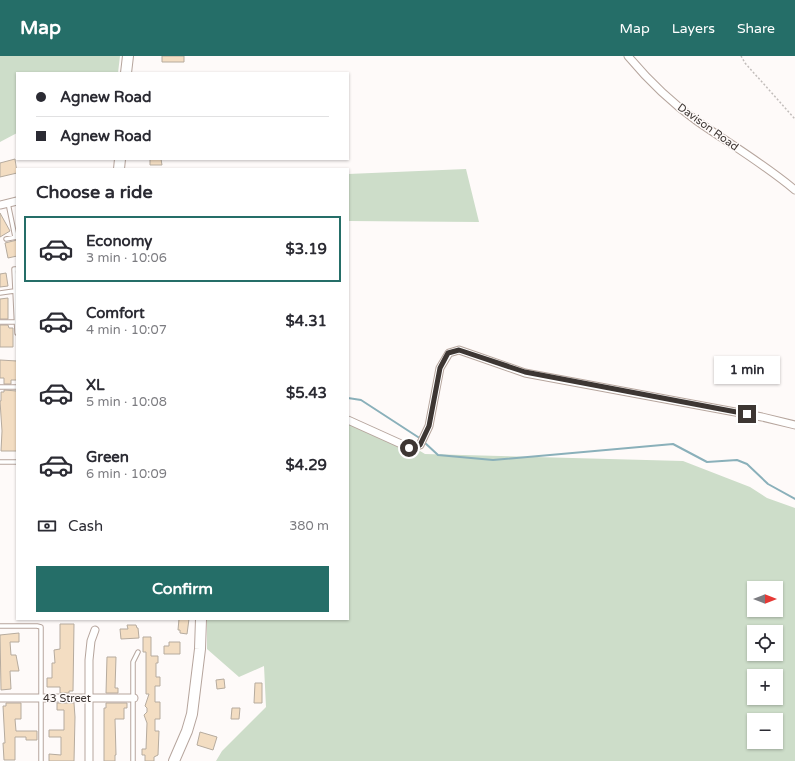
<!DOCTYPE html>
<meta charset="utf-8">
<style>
:root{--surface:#fff;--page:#f7f7f7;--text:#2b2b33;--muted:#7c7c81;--line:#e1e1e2;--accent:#256e68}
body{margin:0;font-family:"Varela Round",sans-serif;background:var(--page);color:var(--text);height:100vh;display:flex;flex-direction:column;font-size:15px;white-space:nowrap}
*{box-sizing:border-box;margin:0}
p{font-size:13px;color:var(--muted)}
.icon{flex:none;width:22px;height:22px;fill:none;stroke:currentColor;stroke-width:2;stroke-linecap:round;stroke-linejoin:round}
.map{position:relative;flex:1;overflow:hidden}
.panel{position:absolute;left:16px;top:112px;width:333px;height:452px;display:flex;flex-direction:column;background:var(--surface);border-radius:0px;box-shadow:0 1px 3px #0004}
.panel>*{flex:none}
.guide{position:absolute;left:16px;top:16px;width:333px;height:88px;border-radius:0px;box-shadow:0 1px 3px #0004;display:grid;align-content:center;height:88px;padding:0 20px;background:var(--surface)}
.needle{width:26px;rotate:90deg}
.fabs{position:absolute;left:747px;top:525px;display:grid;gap:8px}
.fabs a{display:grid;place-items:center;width:36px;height:36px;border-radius:0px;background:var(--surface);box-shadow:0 1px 3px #0004;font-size:20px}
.end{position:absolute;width:18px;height:18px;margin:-9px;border:5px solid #3d3633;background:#fff;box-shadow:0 0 0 2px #fff}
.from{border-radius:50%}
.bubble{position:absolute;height:28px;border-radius:0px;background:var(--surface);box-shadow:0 1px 3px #0004;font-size:13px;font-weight:700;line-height:28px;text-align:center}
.guide b{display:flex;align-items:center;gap:14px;height:38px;font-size:15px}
.guide b+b{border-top:1px solid var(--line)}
.guide i{width:10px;height:10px;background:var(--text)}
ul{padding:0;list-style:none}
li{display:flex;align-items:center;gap:12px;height:66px;margin:0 8px 6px;padding:0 12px;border:2px solid transparent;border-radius:0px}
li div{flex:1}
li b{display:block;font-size:15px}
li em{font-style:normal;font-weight:700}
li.active{border-color:var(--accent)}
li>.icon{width:36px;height:36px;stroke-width:1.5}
h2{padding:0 20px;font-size:18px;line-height:48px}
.pay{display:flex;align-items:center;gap:10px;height:44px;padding:0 20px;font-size:15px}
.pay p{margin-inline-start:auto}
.action{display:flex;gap:8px;margin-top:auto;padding:8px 20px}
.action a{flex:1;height:46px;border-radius:0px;background:var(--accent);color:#fff;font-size:16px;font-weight:700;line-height:46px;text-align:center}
header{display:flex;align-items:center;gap:24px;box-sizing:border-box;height:56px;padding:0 20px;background:var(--accent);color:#fff}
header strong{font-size:19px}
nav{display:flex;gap:22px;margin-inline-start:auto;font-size:14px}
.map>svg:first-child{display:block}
.green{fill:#cdddc9;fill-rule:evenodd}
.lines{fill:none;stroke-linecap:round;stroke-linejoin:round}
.stream{stroke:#8ab0ba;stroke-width:2}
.building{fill:#f3ddc2;stroke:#b6ab9e}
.lane-casing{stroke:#b6a59d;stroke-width:5.5}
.street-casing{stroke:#b6a59d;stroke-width:9}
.secondary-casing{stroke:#b6a59d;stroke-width:12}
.path{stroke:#c2bdbb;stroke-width:1.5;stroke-dasharray:2 2;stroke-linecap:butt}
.lane{stroke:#fff;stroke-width:3.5}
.street{stroke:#fff;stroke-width:7}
.secondary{stroke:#fff;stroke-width:10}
.route{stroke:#3d3633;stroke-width:5}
.labels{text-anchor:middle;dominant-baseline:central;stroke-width:3;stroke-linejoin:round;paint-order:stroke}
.street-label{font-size:11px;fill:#3d3633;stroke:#fefaf9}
</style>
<header>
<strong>Map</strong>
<nav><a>Map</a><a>Layers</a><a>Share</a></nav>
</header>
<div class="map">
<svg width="795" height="705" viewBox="0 0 795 705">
<rect width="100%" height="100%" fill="#fefaf9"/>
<path class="green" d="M0,0H120L118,17H17V77L0,86Z
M466,113L479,166L348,165V118Z
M348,366L415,392L425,398L683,405L750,431L767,442L795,452V705H216L222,695L266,651L264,610L239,621L207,593V563H348ZM754,532H776V554H754ZM754,576H776V598H754ZM754,620H776V642H754ZM754,664H776V686H754Z"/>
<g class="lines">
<path class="stream" d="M348,342L361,344L421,383
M424,386L438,399L493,404L673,388L707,406L737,404L747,408L768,428L795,443"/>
</g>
<path class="building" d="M162,0H184V6H162Z
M15,103L17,117L0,121V107Z
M150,103H161L162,109H150Z
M0,157L10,175L0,181Z
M17,184V200L8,202L5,187Z
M6,217L8,230L0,231V218Z
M8,242V263H0V243Z
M0,269H8L9,272H13V291H0Z
M0,304L17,305V324H11V328H4V322H0Z
M4,334L17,335V395H1L2,375L0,345H1V336H4Z
M179,563H189L187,578L180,577V574H178Z
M60,568H74L73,635H69V637H60V631H47V622H52V607H55L54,594L60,593Z
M127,569H136L137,572H138L139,582L121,583L120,573H128Z
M19,577V586H10L11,599H16L19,615H10L11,633L1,634L0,579Z
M143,581H151V600H158V607H156V621H160V630H155V646H160V663H155V675H159L158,699L154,701V705H145V699H142V693H146L147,667L144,659L147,656V652L145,650L149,638H146V596H143Z
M169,586H180V598H164V590H169Z
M107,601H116L115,632H118V637H106Z
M224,623L225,632L217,633L216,624Z
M255,627H262V647H254Z
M6,647H21V663H15L16,675H37V684H26V681H15V704H4L3,687H5L3,650H6Z
M57,647H74L75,661L74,705H49V698L61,699V681H49V674H64V654H57Z
M106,647H127V652H124V663H115L116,699H115V705H104V652H106Z
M232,652H240L239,663H231Z
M200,676L217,681L213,694L197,689Z"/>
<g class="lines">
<defs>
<path id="lane" d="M8,147L15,181
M6,183L17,181
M17,213H14L17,277
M0,237L14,235
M0,266H16
M0,331H17
M0,406H17
M0,570H37L41,571V705
M133,705V606L138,596"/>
<path id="street" d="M628,0C648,24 672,47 697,65C730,88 764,108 795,134
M0,149L17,145
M348,364L410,392L420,389L429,370L440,312L449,297L459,294L525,317L762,361L795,369
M0,642H134
M89,705V604L91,585L95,574"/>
<path id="secondary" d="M126,17L128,0
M119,113L120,103
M174,705L187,675L192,658L200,593L201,563"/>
</defs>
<use href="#lane" class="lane-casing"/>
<use href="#street" class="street-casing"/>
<use href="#secondary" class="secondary-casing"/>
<path class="path" d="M741,0L745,7L795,63"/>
<use href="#lane" class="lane"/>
<use href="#street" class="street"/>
<use href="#secondary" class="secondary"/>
</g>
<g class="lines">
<path class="route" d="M409,392L420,389L429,370L440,312L448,297L459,294L525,316L747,358"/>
</g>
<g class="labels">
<g class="street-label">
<text transform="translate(708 71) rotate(36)">Davison Road</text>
<text x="67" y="642">43 Street</text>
</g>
</g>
</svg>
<div class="fabs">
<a><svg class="needle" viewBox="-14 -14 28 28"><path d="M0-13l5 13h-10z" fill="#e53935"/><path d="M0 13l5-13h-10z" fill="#7c7c81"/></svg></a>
<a><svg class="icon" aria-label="locate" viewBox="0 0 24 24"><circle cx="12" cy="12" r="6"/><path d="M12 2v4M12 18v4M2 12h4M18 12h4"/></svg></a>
<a>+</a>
<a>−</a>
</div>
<i class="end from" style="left:409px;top:392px"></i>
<i class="end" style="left:747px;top:358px"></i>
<div class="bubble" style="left:714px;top:300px;width:66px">1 min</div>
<div class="guide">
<b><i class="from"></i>Agnew Road</b>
<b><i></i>Agnew Road</b>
</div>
<section class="panel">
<h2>Choose a ride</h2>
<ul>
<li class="active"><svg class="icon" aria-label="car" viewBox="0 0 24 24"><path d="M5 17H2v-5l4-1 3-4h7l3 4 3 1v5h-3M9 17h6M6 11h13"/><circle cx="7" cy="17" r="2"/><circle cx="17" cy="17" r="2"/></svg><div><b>Economy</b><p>3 min · 10:06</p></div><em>$3.19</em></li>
<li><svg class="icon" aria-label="car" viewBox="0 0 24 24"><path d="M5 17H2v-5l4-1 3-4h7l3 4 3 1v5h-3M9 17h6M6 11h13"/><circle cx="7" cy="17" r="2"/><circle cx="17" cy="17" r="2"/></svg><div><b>Comfort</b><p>4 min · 10:07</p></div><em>$4.31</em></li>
<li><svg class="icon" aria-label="car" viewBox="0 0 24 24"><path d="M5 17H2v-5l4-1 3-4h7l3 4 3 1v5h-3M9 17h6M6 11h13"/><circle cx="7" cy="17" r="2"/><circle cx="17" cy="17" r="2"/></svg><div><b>XL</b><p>5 min · 10:08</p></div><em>$5.43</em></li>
<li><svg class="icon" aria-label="car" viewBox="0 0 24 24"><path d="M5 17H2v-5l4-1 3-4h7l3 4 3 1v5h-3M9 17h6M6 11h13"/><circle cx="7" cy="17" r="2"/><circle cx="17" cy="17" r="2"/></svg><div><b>Green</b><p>6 min · 10:09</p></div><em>$4.29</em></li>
</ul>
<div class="pay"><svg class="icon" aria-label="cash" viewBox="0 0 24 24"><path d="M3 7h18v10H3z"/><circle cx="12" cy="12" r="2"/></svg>Cash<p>380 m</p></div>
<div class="action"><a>Confirm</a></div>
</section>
</div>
